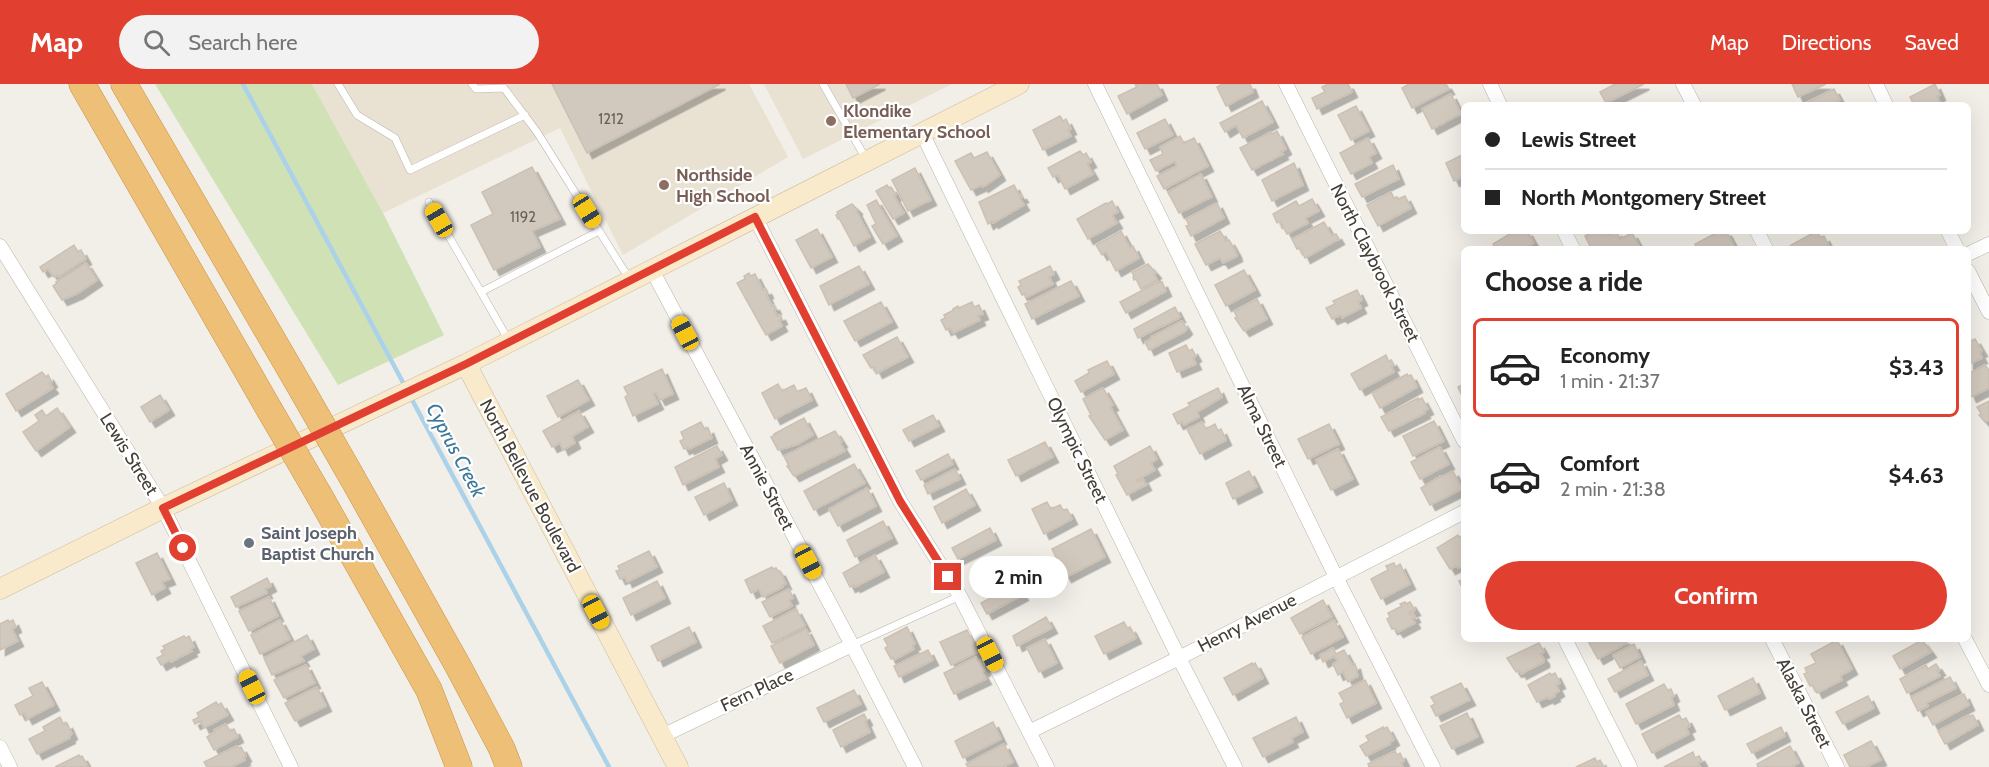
<!DOCTYPE html>
<meta charset="utf-8">
<style>
:root{--surface:#fff;--page:#f2f2f2;--text:#222;--muted:#767676;--line:#e0e0e0;--accent:#e13f2f}
body{margin:0;font-family:Cabin,sans-serif;background:var(--page);color:var(--text);height:100vh;display:flex;flex-direction:column;font-size:22px;white-space:nowrap}
*{box-sizing:border-box;margin:0}
p{font-size:20px;color:var(--muted)}
.icon{flex:none;width:33px;height:33px;fill:none;stroke:currentColor;stroke-width:2;stroke-linecap:round;stroke-linejoin:round}
.map{position:relative;flex:1;overflow:hidden}
.drawer{position:absolute;left:1461px;top:162px;width:510px;height:396px;display:flex;flex-direction:column;background:var(--surface);border-radius:9px;box-shadow:0 6px 24px #0002}
.drawer>*{flex:none}
.guide{position:absolute;left:1461px;top:18px;width:510px;height:132px;border-radius:9px;box-shadow:0 6px 24px #0002;display:grid;align-content:center;height:132px;padding:0 24px;background:var(--surface)}
.end{position:absolute;width:27px;height:27px;margin:-14px;border:8px solid #e13f2f;background:#fff;box-shadow:0 0 0 3px #fff}
.from{border-radius:50%}
.bubble{position:absolute;height:42px;border-radius:21px;background:var(--surface);box-shadow:0 6px 24px #0002;font-size:20px;font-weight:800;line-height:42px;text-align:center}
.car{position:absolute;width:18px;height:36px;margin:-18px -9px;border-radius:8px;box-shadow:0 0 4px 2px #0007;background:linear-gradient(#f5c518 24%,#345 0 40%,#f5c518 0 76%,#345 0 86%,#f5c518 0)}
.guide b{display:flex;align-items:center;gap:21px;height:57px;font-size:22px}
.guide b+b{border-top:2px solid var(--line)}
.guide i{width:15px;height:15px;background:var(--text)}
ul{padding:0;list-style:none}
li{display:flex;align-items:center;gap:18px;height:99px;margin:0 12px 9px;padding:0 12px;border:3px solid transparent;border-radius:9px}
li div{flex:1}
li b{display:block;font-size:22px}
li em{font-style:normal;font-weight:800}
li.current{border-color:var(--accent)}
li>.icon{width:54px;height:54px;stroke-width:1.5}
h2{padding:0 24px;font-size:27px;line-height:72px}
.button{display:flex;gap:12px;margin-top:auto;padding:12px 24px}
.button a{flex:1;height:69px;border-radius:36px;background:var(--accent);color:#fff;font-size:24px;font-weight:800;line-height:69px;text-align:center}
header{display:flex;align-items:center;gap:36px;box-sizing:border-box;height:84px;padding:0 30px;background:var(--accent);color:#fff}
header strong{font-size:28px}
nav{display:flex;gap:33px;margin-inline-start:auto;font-size:21px}
.search{width:420px;height:54px;background:var(--page);display:flex;align-items:center;gap:15px;box-sizing:border-box;padding:0 21px;border-radius:33px;color:var(--muted);font-size:22px}
.map>svg:first-child{display:block}
.education{fill:#e9e2d3}
.green{fill:#d0e1b5}
.lines{fill:none;stroke-linecap:round;stroke-linejoin:round}
.stream{stroke:#abd2e8;stroke-width:4.5}
.building{fill:#d2c9be;stroke:#ccc0b2;stroke-width:1.5;filter:url(#shadow)}
.lane-casing{stroke:#bcb5ab;stroke-width:8}
.street-casing{stroke:#bcb5ab;stroke-width:15}
.secondary-casing{stroke:#ccbd9c;stroke-width:21}
.highway-casing{stroke:#cb9348;stroke-width:27}
.lane{stroke:#fff;stroke-width:7}
.street{stroke:#fff;stroke-width:14}
.secondary{stroke:#f8eacb;stroke-width:20}
.highway{stroke:#edbf77;stroke-width:26}
.highway-bridge-casing{stroke:#cb9348;stroke-width:27;stroke-linecap:butt}
.highway-bridge{stroke:#edbf77;stroke-width:26}
.route{stroke:#e13f2f;stroke-width:8}
.education-dot{fill:#8d6e63;stroke:#fff;stroke-width:2}
.worship-dot{fill:#6b7280;stroke:#fff;stroke-width:2}
.labels{text-anchor:middle;dominant-baseline:central;stroke-width:4.5;stroke-linejoin:round;paint-order:stroke}
.number-label{font-size:15px;fill:#686159}
.education-label{font-size:18px;font-weight:bold;fill:#785e54;stroke:#fff;text-anchor:start}
.street-label{font-size:18px;fill:#443e37;stroke:#fff}
.worship-label{font-size:18px;font-weight:bold;fill:#5b616d;stroke:#fff;text-anchor:start}
.water-label{font-size:20px;font-style:italic;fill:#3b799c;stroke:#fff}
</style>
<header>
<strong>Map</strong>
<div class="search"><svg class="icon" aria-label="search" viewBox="0 0 24 24"><circle cx="10" cy="10" r="6"/><path d="M15 15l6 6"/></svg>Search here</div>
<nav><a>Map</a><a>Directions</a><a>Saved</a></nav>
</header>
<div class="map">
<svg width="1989" height="683" viewBox="0 0 1989 683">
<defs>
<filter id="shadow"><feDropShadow dx="5.5" dy="5.5" stdDeviation="0" flood-color="#0004"/></filter>
</defs>
<rect width="100%" height="100%" fill="#f2eee8"/>
<path class="education" d="M312,0H749L788,73L623,171L560,44L383,129Z
M764,0H952L803,75Z"/>
<path class="green" d="M155,0H312L383,129L444,251L338,301Z"/>
<g class="lines">
<path class="stream" d="M243,0L406,304
M410,312L609,683"/>
</g>
<path class="building" d="M552,0H720L587,69Z
M846,0H880L853,14Z
M1135,0H1157L1162,11L1127,30L1118,12L1137,3Z
M1222,0H1250L1253,8L1226,22L1217,3Z
M1328,0H1348L1352,8L1317,25L1312,14L1325,8L1322,3Z
M1409,0H1446L1449,5L1412,24L1402,4Z
M1615,0H1644L1606,19L1600,8Z
M1792,0H1826L1798,13Z
M1935,0L1940,11L1937,13L1941,21H1914L1910,13Z
M1834,5L1840,16L1831,21L1804,20Z
M1451,10L1461,30L1432,45L1422,25Z
M1262,17L1273,38L1243,54L1236,41L1225,48L1220,39Z
M1356,22L1369,47L1351,56L1338,31Z
M1060,32L1063,37L1066,35L1071,45L1068,46L1071,52L1043,66L1033,46Z
M1165,35L1173,51L1145,65L1137,49Z
M1277,47L1286,65L1281,68L1283,70L1252,86L1240,64L1271,48L1272,50Z
M1180,52L1184,59L1194,54L1208,82L1164,105L1157,92L1177,82L1175,77L1156,87L1150,76L1163,70L1160,63Z
M1368,54L1376,69L1369,73L1372,79L1351,90L1340,69Z
M1080,67L1083,71L1086,69L1091,78L1087,80L1093,90L1065,105L1058,91L1053,93L1048,84Z
M987,68L1000,91L983,103L982,101L971,106L955,77L971,69L974,74Z
M1464,70V92L1454,97L1446,79Z
M1294,79L1303,101L1272,117L1262,96Z
M1393,81L1399,95L1362,113L1355,100Z
M532,83L560,135L532,147L540,163L494,186L471,141L493,130L482,108Z
M915,84L931,116L908,127L892,96Z
M1201,90L1212,113L1179,129L1168,108Z
M887,101L889,104L891,103L896,111L894,112L904,129L893,135L876,107Z
M1014,101L1019,111L1021,110L1023,113L1020,114L1024,121L993,139L992,137L988,140L979,118Z
M1391,108L1394,114L1397,113L1398,115L1405,112L1411,124L1378,142L1367,121Z
M1312,115L1319,127L1305,134L1308,139L1287,150L1280,137L1277,139L1273,130L1296,117L1299,122Z
M876,116L897,152L883,160L872,142L876,140L867,121Z
M1112,117L1118,128L1112,131L1117,139L1088,155L1077,135L1106,119L1107,120Z
M1217,119L1224,134L1191,152L1186,142L1189,141L1186,135Z
M852,120L857,125L856,126L870,153L854,162L839,134L838,135L836,131L838,130L837,128Z
M1324,138L1332,152L1336,150L1339,155L1305,174L1300,164L1297,165L1292,155Z
M817,145L832,173L811,184L796,156Z
M1121,147L1130,164L1133,162L1139,174L1116,187L1106,168L1102,171L1096,161Z
M1220,147L1226,157L1229,156L1236,168L1237,172L1223,179L1220,174L1206,181L1195,160Z
M1519,147H1527L1534,159L1524,165H1496L1493,160L1513,148L1514,150Z
M1593,147H1606L1608,151L1616,147L1620,155L1632,149L1641,165H1588L1587,163L1590,162L1585,152Z
M1720,147H1726L1736,165H1697L1695,160Z
M1817,147L1821,154L1824,152L1829,162L1827,163L1828,165H1787L1791,161Z
M74,161L78,168L81,166L86,175L58,193L57,191L54,193L48,185L43,188L40,183Z
M86,179L97,196L78,209L62,216L53,202L57,199L56,198Z
M1148,180L1156,189L1154,190L1157,196L1141,205L1136,195L1134,196L1133,193L1134,192L1132,188Z
M859,182L869,200L829,221L820,202Z
M1050,182L1054,190L1049,193L1053,200L1027,213L1025,210L1022,211L1018,203L1021,201L1019,197Z
M1244,186L1255,206L1226,222L1215,201Z
M749,189L750,192L755,190L763,206L766,205L768,209L766,210L772,222L774,221L776,225L774,226L777,232L780,231L782,235L779,236L782,242L766,251L737,199L745,195L744,192Z
M1071,197L1079,212L1032,235L1025,220Z
M1158,198V199L1162,198L1166,207L1126,229L1120,218Z
M1357,206L1362,216L1358,218L1361,224L1342,234L1341,231L1332,235L1326,224L1335,220L1333,217Z
M1257,215L1267,235L1244,247L1235,234L1237,233L1234,227Z
M881,218L892,238L855,257L844,237Z
M972,218L974,223L979,221L983,230L978,232L980,236L953,249L950,244L946,246L941,236L945,234L944,231L954,226L953,225L958,222L959,224Z
M1175,223L1180,233L1177,235L1138,254L1134,245Z
M1182,237L1187,245L1184,248L1149,266L1145,258L1151,255V253Z
M897,253L908,273L877,289L874,283L871,284L863,271Z
M1975,255L1982,267L1979,268L1982,274L1968,281V258Z
M1186,261L1189,267L1192,265L1196,272L1193,274L1196,280L1177,288L1169,269Z
M1386,271L1389,278L1391,276L1394,281L1391,282L1394,288L1360,306L1351,290Z
M1107,277L1114,290L1081,308L1075,297L1089,289L1088,286Z
M1985,281L1989,286V304L1971,313L1968,306V290Z
M662,285L673,310L660,316L656,309L653,310L658,320L633,332L625,313L628,311L624,303Z
M42,288L46,293L48,291L52,298L49,299L53,304L16,327L6,310Z
M1407,290L1408,292L1411,291L1417,303L1380,324L1372,309Z
M578,296L589,316L558,333L547,312Z
M778,300L782,307L794,301L797,308L806,304L812,316L775,335L762,309Z
M1464,300V313L1463,314L1458,303Z
M1103,304L1113,321L1110,322L1123,346L1105,356L1089,332L1091,331L1083,315Z
M1218,304L1222,313L1197,328L1199,333L1184,341L1182,338L1178,340L1173,330L1190,322L1188,319Z
M160,311L169,326L150,338L141,323Z
M1418,314V316L1422,314L1428,325L1424,327L1425,329L1389,347L1381,333Z
M1989,317V336L1985,338L1979,331L1981,330L1977,323Z
M57,324L70,343L36,367L23,348L39,337L35,331L42,326L46,332Z
M579,327L588,343L572,352L575,359L563,366L560,359L552,363L543,347Z
M933,331L939,342L909,357L903,346Z
M804,334L813,351L798,360L778,366L771,353L775,351L774,350Z
M1434,337L1444,357L1413,372L1403,352Z
M701,338L705,346L708,344L712,354L689,365L688,363L684,365L680,357L684,355L681,348Z
M1202,338L1206,345L1215,340L1218,347L1221,345L1226,356L1200,370L1187,345Z
M1329,340L1339,360L1308,375L1298,355Z
M835,347L842,358L840,359L845,367L794,392L787,382H789L784,372Z
M1045,358L1053,373L1016,392L1008,376Z
M717,362L722,371L715,375L719,383L683,401L675,383Z
M1150,362L1157,375L1151,379L1155,386L1137,396L1138,398L1143,395L1146,401L1127,411L1116,391L1118,390L1114,382Z
M1440,363L1449,380L1420,395L1411,378Z
M1338,365L1353,395L1331,406L1316,376Z
M948,370L953,380L921,396L916,387Z
M854,380L865,399L814,426L804,407Z
M955,385L960,395L928,410L924,401Z
M1249,387L1257,403L1233,415L1226,399Z
M1453,387L1462,405L1430,421L1421,404L1441,392L1442,393Z
M724,399L732,416L704,431L695,413Z
M867,404L876,422L838,442L829,425Z
M966,405L975,421L942,439L934,423Z
M1047,418L1051,425L1060,421L1063,426L1067,425L1072,435L1044,450L1032,425Z
M883,437L892,454L855,473L847,456Z
M990,444L996,456L958,475L952,464Z
M1091,445L1105,473L1066,493L1052,465Z
M1458,451L1459,453L1464,451V481L1458,484L1456,482L1450,485L1437,464Z
M649,467L657,483L627,498L625,493L620,495L616,487L620,486L618,482Z
M157,469L170,495L162,498L165,504L152,511L136,479Z
M875,471L884,488L855,503L854,501L850,503L843,489Z
M1394,479L1396,483L1400,480L1410,500L1381,515L1371,495L1388,486L1386,482Z
M772,483L773,485L776,484L778,487H780L786,500L782,501L783,503L763,513L759,505L751,509L745,496Z
M267,494L271,502L265,505L267,509L236,523L231,513Z
M1464,495V508L1459,497Z
M657,497L665,514L631,531L623,514Z
M1016,500L1023,511L987,530L981,519Z
M789,505L793,514L789,516L792,522L770,533L762,518Z
M269,513L278,532L249,547L239,527Z
M1323,516L1332,533L1300,550L1291,534Z
M1405,518L1406,520L1410,518L1415,526L1409,528L1410,531L1413,529L1415,533L1412,534L1415,539L1398,548L1395,544L1392,545L1387,535L1390,533L1388,529L1402,522L1400,520Z
M796,525L805,542L772,559L763,542Z
M1046,533L1052,544L1017,562L1013,552Z
M8,536L9,538L13,536L16,543L12,545L18,557L0,566V540Z
M280,536L290,555L260,570L251,551Z
M1334,536L1343,553L1311,570L1302,553Z
M1124,538L1128,545L1130,543L1136,554L1104,570L1095,552Z
M689,543L696,558L658,577L651,562Z
M907,543L915,560L912,561L914,565L894,576L893,573L891,575L885,564L888,562L884,555Z
M806,545L814,561L780,579L771,562Z
M967,546L978,568L951,581L940,558Z
M307,551L314,565L301,572L304,577L272,591L264,574Z
M184,552L186,554L189,552L194,563L190,565L192,567L171,578L170,576L161,581L157,574L163,571L161,567L165,565L163,562Z
M1045,555L1057,579L1039,588L1027,564Z
M1592,555H1625L1627,559L1598,575L1588,557Z
M1837,556L1852,585L1840,592L1842,596L1817,609L1813,601L1810,602L1804,590L1807,589L1805,584L1816,579L1811,570Z
M1922,556L1931,568L1900,585L1893,572Z
M1539,559L1544,568L1540,570L1544,575V578L1521,590L1520,587L1516,588L1507,574Z
M1634,560L1640,573L1620,584L1613,571Z
M1333,564L1336,570L1344,566L1352,581L1355,580L1358,592L1348,598L1343,588L1338,591L1333,580L1338,577L1334,572L1323,578L1320,571Z
M928,566L933,576L899,593L894,582Z
M976,573L978,577L981,576L985,586L982,588L986,595L954,610L944,589Z
M1641,577L1648,591L1615,608L1608,595Z
M1252,579L1253,581L1255,579L1263,594L1233,611L1224,594Z
M1936,580L1940,586L1937,587L1940,592L1907,609L1900,595L1926,581L1928,585Z
M306,581L315,599L284,614L274,596Z
M1550,589L1551,591L1555,589L1560,599L1556,601L1559,607L1554,610L1555,612L1549,615L1548,613L1537,618L1528,601Z
M1950,593L1956,604L1926,619L1928,622L1918,627L1911,613Z
M1753,594L1760,609L1725,626L1718,612Z
M1365,596L1376,619L1347,634L1340,620L1344,618L1339,609Z
M42,598L54,621L27,635L24,629L20,631L15,621L33,612L29,604Z
M1461,599L1470,616L1436,632L1431,622L1435,620L1431,613Z
M1664,600L1668,607L1671,605L1674,612L1671,614L1674,621L1636,640L1626,620Z
M317,603L326,622L295,637L285,619Z
M854,606L861,620L824,638L817,624Z
M1964,610L1969,621L1933,641L1926,628Z
M1868,612L1874,624L1843,640L1836,628Z
M216,618L218,621L221,619L228,631L204,644L201,637L195,640L193,636L199,633L197,629Z
M1467,629L1478,653L1452,665L1440,642Z
M864,630L867,636L865,637L870,648L841,663L833,646Z
M1679,631L1682,636L1686,634L1690,642L1686,644L1689,650L1652,669L1642,650Z
M1969,631L1970,632L1973,631L1978,641L1945,660L1938,647Z
M60,633L64,641L67,639L72,650L69,652L70,654L37,670L29,655L45,647L43,643Z
M1296,633L1303,648L1291,654L1293,658L1263,673L1253,654Z
M993,638L1001,655L963,674L955,657Z
M226,640L230,647L234,645L238,653L214,666L207,653L215,648L214,646Z
M1383,643V645L1387,643L1394,656L1390,658V660L1366,672L1360,662L1369,657L1366,652Z
M1781,643L1785,652L1752,669L1747,660Z
M1871,657L1881,676L1866,683H1850L1844,671Z
M1004,660L1013,678L1003,683H968L966,680Z
M237,662L239,664L241,663L246,672L244,674L245,676L231,683H207L204,678Z
M1790,662L1799,679L1791,683H1758L1757,680Z
M1395,667L1397,671L1400,669L1404,677L1401,679L1403,683H1369L1368,680Z
M1693,668L1695,674L1699,672L1702,677L1698,679L1700,683H1664Z
M79,671L80,673L82,672L88,683H55Z
M1595,674L1597,678L1600,676L1604,683H1576Z"/>
<g class="lines">
<defs>
<path id="lane" d="M338,0L357,31L395,54L410,86L525,31
M472,0L476,5L504,4L537,48L630,196
M823,0L866,75
M429,118L481,208
M509,257L481,208L599,147
M852,561L960,512"/>
<path id="street" d="M1095,0L1336,493L1433,683
M1286,0L1464,357
M1490,0L1500,21
M1683,0L1694,21
M1876,0L1886,21
M922,49L1179,574L1235,683
M755,133L900,417L960,512L1047,683
M1564,147L1573,165
M1757,147L1766,165
M1948,147L1957,165
M0,162L163,424L291,683
M1968,170L1989,160
M652,186L852,561L915,683
M1968,187L1989,228
M1565,555L1630,683
M1772,555L1837,683
M1965,555L1989,601
M1029,648L1179,574L1464,428
M662,652L852,561
M0,663L10,683"/>
<path id="secondary" d="M466,280L678,683
M0,505L163,424L466,280L1019,0"/>
<path id="highway" d="M82,0L269,325
M124,0L302,306
M353,395L458,582L502,665L509,683
M319,411L429,606L459,683"/>
</defs>
<use href="#lane" class="lane-casing"/>
<use href="#street" class="street-casing"/>
<use href="#secondary" class="secondary-casing"/>
<use href="#highway" class="highway-casing"/>
<use href="#lane" class="lane"/>
<use href="#street" class="street"/>
<use href="#secondary" class="secondary"/>
<use href="#highway" class="highway"/>
<defs>
<path id="highway-bridge" d="M302,306L353,395
M269,325L319,411"/>
</defs>
<use href="#highway-bridge" class="highway-bridge-casing"/>
<use href="#highway-bridge" class="highway-bridge"/>
</g>
<g class="lines">
<path class="route" d="M183,464L163,424L466,280L755,133L900,417L948,493"/>
</g>
<g class="education-dot">
<circle cx="831" cy="37" r="6"/>
<circle cx="664" cy="101" r="6"/>
</g>
<circle class="worship-dot" cx="249" cy="459" r="6"/>
<g class="labels">
<g class="number-label">
<text x="611" y="35">1212</text>
<text x="523" y="133">1192</text>
</g>
<g class="education-label">
<text x="843" y="27">Klondike<tspan x="843" dy="21">Elementary School</tspan></text>
<text x="676" y="91">Northside<tspan x="676" dy="21">High School</tspan></text>
</g>
<g class="street-label">
<text transform="translate(1375 179) rotate(63)">North Claybrook Street</text>
<text transform="translate(1262 342) rotate(64)">Alma Street</text>
<text transform="translate(1077 366) rotate(64)">Olympic Street</text>
<text transform="translate(129 370) rotate(58)">Lewis Street</text>
<text transform="translate(530 402) rotate(62)">North Bellevue Boulevard</text>
<text transform="translate(767 403) rotate(62)">Annie Street</text>
<text transform="translate(1247 539) rotate(-27)">Henry Avenue</text>
<text transform="translate(757 606) rotate(-25)">Fern Place</text>
<text transform="translate(1804 619) rotate(63)">Alaska Street</text>
</g>
<g class="worship-label">
<text x="261" y="449">Saint Joseph<tspan x="261" dy="21">Baptist Church</tspan></text>
</g>
<g class="water-label">
<text transform="translate(456 366) rotate(62)">Cyprus Creek</text>
</g>
</g>
</svg>
<i class="end from" style="left:183px;top:464px"></i>
<i class="end" style="left:948px;top:493px"></i>
<div class="bubble" style="left:969px;top:472px;width:99px">2 min</div>
<i class="car" style="left:587px;top:127px;rotate:148deg"></i>
<i class="car" style="left:439px;top:136px;rotate:330deg"></i>
<i class="car" style="left:685px;top:249px;rotate:332deg"></i>
<i class="car" style="left:808px;top:478px;rotate:152deg"></i>
<i class="car" style="left:596px;top:528px;rotate:152deg"></i>
<i class="car" style="left:990px;top:570px;rotate:153deg"></i>
<i class="car" style="left:252px;top:603px;rotate:334deg"></i>
<div class="guide">
<b><i class="from"></i>Lewis Street</b>
<b><i></i>North Montgomery Street</b>
</div>
<section class="drawer">
<h2>Choose a ride</h2>
<ul>
<li class="current"><svg class="icon" aria-label="car" viewBox="0 0 24 24"><path d="M5 17H2v-5l4-1 3-4h7l3 4 3 1v5h-3M9 17h6M6 11h13"/><circle cx="7" cy="17" r="2"/><circle cx="17" cy="17" r="2"/></svg><div><b>Economy</b><p>1 min · 21:37</p></div><em>$3.43</em></li>
<li><svg class="icon" aria-label="car" viewBox="0 0 24 24"><path d="M5 17H2v-5l4-1 3-4h7l3 4 3 1v5h-3M9 17h6M6 11h13"/><circle cx="7" cy="17" r="2"/><circle cx="17" cy="17" r="2"/></svg><div><b>Comfort</b><p>2 min · 21:38</p></div><em>$4.63</em></li>
</ul>
<div class="button"><a>Confirm</a></div>
</section>
</div>
